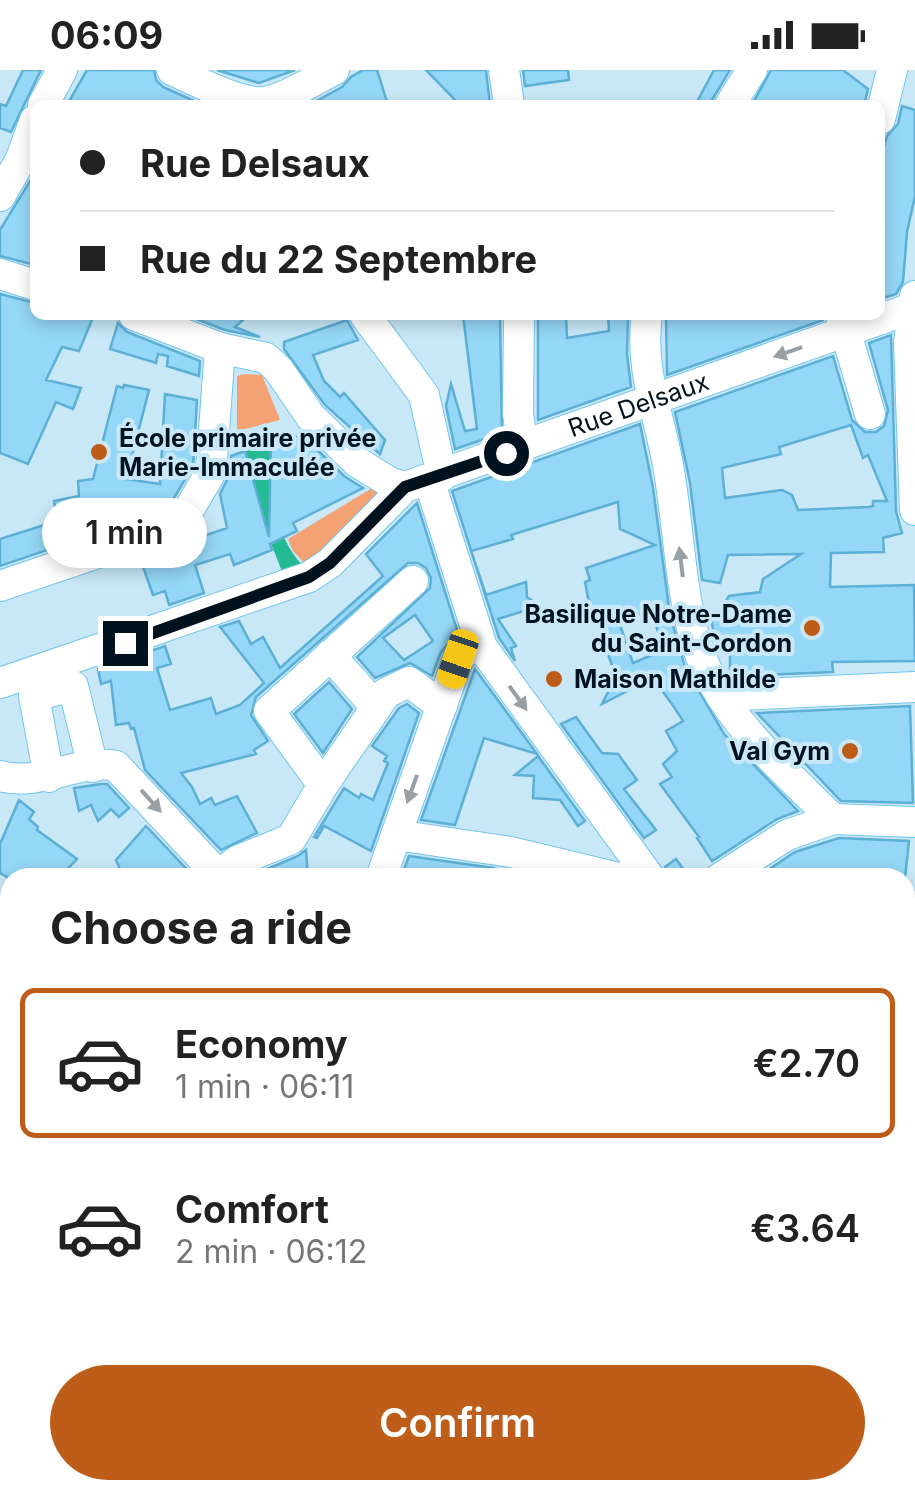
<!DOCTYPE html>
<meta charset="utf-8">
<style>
:root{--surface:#fff;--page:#f6f6f6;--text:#222;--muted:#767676;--line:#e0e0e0;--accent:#be5d1a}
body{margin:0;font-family:Inter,sans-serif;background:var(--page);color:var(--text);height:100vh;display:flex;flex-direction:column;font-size:38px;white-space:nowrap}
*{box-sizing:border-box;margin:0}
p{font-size:32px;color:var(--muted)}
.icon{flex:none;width:55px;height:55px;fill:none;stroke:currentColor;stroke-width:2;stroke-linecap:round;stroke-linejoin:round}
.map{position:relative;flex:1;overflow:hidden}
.drawer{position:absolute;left:0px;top:798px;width:915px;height:632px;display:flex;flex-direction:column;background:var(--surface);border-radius:30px 30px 0 0;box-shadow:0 5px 15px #0003}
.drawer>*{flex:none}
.guide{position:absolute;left:30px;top:30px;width:855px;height:220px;border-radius:15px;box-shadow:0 5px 15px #0003;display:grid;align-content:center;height:220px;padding:0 50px;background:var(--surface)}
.end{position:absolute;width:45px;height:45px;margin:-22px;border:12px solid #00121d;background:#fff;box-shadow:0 0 0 5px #fff}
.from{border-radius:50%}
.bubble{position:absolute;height:70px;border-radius:35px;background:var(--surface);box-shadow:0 5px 15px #0003;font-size:32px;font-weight:600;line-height:70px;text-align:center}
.car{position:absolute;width:30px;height:60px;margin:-30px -15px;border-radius:12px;box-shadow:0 0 8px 2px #0007;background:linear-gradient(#f5c518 24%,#345 0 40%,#f5c518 0 76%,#345 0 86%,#f5c518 0)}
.guide b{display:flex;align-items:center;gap:35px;height:95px;font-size:38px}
.guide b+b{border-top:2px solid var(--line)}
.guide i{width:25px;height:25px;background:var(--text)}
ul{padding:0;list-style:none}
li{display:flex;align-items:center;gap:30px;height:150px;margin:0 20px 15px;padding:0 30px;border:5px solid transparent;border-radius:15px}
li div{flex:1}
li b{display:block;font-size:38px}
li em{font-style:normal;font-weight:600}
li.active{border-color:var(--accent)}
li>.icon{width:90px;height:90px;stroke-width:1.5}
h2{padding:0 50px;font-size:45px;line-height:120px}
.cta{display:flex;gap:20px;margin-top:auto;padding:20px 50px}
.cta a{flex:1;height:115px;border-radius:60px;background:var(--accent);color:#fff;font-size:40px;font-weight:600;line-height:115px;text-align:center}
.status{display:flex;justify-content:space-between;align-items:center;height:70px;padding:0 50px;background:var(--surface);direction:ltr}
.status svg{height:28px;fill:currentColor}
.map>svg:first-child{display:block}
.green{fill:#f4a274}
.water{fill:#24bb94}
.building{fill:#95d7f6;stroke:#5cafd5;stroke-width:2.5;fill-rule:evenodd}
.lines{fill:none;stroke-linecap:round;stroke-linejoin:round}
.minor-casing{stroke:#73c6ec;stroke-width:32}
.major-casing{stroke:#73c6ec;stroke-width:42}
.minor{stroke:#fff;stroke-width:30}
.major{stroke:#fff;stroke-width:40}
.oneway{fill:#99a0a5}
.route{stroke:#00121d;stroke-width:12}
.poi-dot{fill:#be5d1a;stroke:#c9e8f7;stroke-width:4}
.labels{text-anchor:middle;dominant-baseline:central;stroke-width:8;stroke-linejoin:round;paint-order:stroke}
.street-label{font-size:25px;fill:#00121d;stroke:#c9e8f7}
.poi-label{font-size:25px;font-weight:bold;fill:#00121d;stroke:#c9e8f7;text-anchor:start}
</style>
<div class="status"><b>06:09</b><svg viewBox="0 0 49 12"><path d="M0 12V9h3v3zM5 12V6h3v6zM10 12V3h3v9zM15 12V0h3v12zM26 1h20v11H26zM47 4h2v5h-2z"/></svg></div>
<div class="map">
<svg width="915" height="1429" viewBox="0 0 915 1429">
<rect width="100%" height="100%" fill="#c9e8f7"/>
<path class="green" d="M245,304L262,305L280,350L237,361V306Z
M377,415L394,422L310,499L293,481L288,469Z
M0,1037L10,1041V1390L0,1385Z
M78,1420H848L851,1429H99Z"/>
<path class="water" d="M271,373C270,417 272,464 304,497L285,509L255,433L245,381Z"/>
<path class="building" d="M23,0H41L11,62L0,58V34L6,36Z
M87,0H154L156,10L163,17L203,35H67Z
M217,0H295L259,13Z
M363,0H377L388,35H309L342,17L351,7Z
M426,0H486L490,35H460Z
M523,0H568L569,10L525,16Z
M714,0H730L709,35L698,30Z
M771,0H843L868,19L864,35H752Z
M902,36L915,40V126L907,162L903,212L896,224L880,229V91L887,66L898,54Z
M35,103V195L0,186V160Z
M0,224L35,233V245H94L79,281L62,277L46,310L81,318L73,339L56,332L28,394L0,383Z
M186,245H248L235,257L260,267L225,260Z
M463,245H500L502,363L455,379L446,336L451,314L465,361L477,359Z
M538,245H566L567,268L609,261L608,245H628L627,284L631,317L538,350Z
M666,245H823V250L667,305Z
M347,250L358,270L313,285L324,311L340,327L344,323L385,370L380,384L325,335L284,279V272Z
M118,253L127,262L200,291L199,306L167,296L168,286L158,284L156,293L110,279Z
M891,265L896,441L902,463L883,468L884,482L831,483L830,517L914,515L915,591L832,592L833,602L738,606L730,600V585L716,573L710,544L719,543L729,526L760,522L763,509L801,484L728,485L720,513L702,510L690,413L675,342L833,286L852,350L865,362H876L884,356L888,340L869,273ZM851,355L863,388L868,385L887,431H873V436L869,437L798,440L792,425L782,420L725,428L722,398L781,384L779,377Z
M124,315L149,320L126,409L160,414L165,324L197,330L193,396L171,433H155L156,443L0,496V469L57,451L54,431L79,426L78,411L93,409L117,316L123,318Z
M640,354L653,418L670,545L685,597L724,664L798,741L777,749L712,791L697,768L699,767L660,714L672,707L663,694L677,681L666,661L683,651L674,637L653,608L602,634L614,610L611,602L614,601L588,528L585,512L590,510L586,498L655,475L620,459L618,432L511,465L513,469L471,481L486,525L526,512L527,527L540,536L498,549L516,576L511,578L515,591L499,568L452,421ZM651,540L664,580L633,593L619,552Z
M302,365L344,406L363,418L293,453L297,461L270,474L272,480L234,495L230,484L195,495L204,523L169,535L165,521L153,525L140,488L227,458L220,424L230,404L231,386L245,381L269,467L271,373Z
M417,433L458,563L441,582L432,606L410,593L375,608L357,587L430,518L431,508L426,498L418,493H408L256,627L251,645L268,671L254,680L256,684L181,703L192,717L200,734L211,728L215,735L237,726L257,763L221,780L145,700L134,658L131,659L129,653L116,655L111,611L101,614L98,599L165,576L171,594L157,598L170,640L211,628L216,644L240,635L264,613L220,557L239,551L251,574L263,567L280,598L383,506L366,484ZM415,545L433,571L404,590L383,568Z
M475,599L537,684L484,668L455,755L421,750Z
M329,612L352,639L323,683L294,644Z
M407,634L419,643L371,781L324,756L317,768L314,767L344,718L359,728L361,724L373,730L388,693L384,691L387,686L372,676L399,638Z
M910,636L913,733L841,731L757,643Z
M576,647L602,683L618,684L637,710L624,719L656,760L644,768L561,654Z
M538,686L585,751L578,756L560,730L533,728L534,706L515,705Z
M101,714H107L129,738L119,747L111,739L98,751L91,735L79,741L74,718Z
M19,730L34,742L29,749L38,757L37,760L77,789L59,808H9L0,803V774Z
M146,756L195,808H124L116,790Z
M839,768L909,771L905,808H756L795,782Z
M306,780L308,808H246L298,786Z
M409,786L494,798L493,808H401Z
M676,789L690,808H669L665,797Z"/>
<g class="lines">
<defs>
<g id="minor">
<path d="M172,0C195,10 245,38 269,31C291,26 313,10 334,0"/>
<path d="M504,0L509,35"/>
<path d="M43,35L62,0"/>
<path d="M730,35L752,0"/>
<path d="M880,49L892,0"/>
<path d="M0,126L20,91L35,50"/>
<path d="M0,204L35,215"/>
<path d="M915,226L909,273L915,440"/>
<path id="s1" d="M134,245L220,278L266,288L278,299L311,347L357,392L391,413L405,417L915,237"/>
<path d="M365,245L424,325L442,406"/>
<path d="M519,245L518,344L523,377"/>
<path d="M647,245C639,297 659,345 668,395C678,450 679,507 693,562C713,641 777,693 833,749"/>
<path d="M841,246L870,344"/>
<path d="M429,410L482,577L650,808"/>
<path d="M0,516L168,459L185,446L211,402L220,278"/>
<path d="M330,585L376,637"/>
<path d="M0,613L309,507L330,493L405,417"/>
<path d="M721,626L915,617"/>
<path d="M0,706C42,717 79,688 116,696L221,808"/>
<path d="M49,707L34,626L73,616L93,697"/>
<path d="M323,715L269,641L413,511"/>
<path d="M396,765L511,782L619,808"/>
<path d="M219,805L237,791L291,769L323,715L386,623L409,612L442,636"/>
<path d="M381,808L458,589L479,568"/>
<path d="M720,808L787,765L833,749L915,752"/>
<path d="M905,1031H915"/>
<path d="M0,1401L10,1405"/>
<path d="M43,1420L64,1429"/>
</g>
<path id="major" d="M0,978L10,983
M908,1429L907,1410L915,1386"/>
</defs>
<use href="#minor" class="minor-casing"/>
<use href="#major" class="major-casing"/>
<use href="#minor" class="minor"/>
<use href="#major" class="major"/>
</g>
<defs><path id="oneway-solid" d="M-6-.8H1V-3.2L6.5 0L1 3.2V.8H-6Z" transform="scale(2.5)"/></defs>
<g class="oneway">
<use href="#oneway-solid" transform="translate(788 282) rotate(161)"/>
<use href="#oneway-solid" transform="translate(681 492) rotate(-97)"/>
<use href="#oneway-solid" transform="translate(518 628) rotate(54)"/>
<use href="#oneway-solid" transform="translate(412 719) rotate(110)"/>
<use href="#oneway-solid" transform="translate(151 731) rotate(48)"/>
</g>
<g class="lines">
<path class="route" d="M125,573L309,507L330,493L405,417L506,383"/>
</g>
<g class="poi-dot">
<circle cx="99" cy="382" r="10"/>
<circle cx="812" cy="558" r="10"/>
<circle cx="554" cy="609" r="10"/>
<circle cx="850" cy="681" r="10"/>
</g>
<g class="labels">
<g class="street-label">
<text stroke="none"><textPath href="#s1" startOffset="580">Rue Delsaux</textPath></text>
</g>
<g class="poi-label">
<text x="119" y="368">École primaire privée<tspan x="119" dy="29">Marie-Immaculée</tspan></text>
<text x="792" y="544" text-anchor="end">Basilique Notre-Dame<tspan x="792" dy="29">du Saint-Cordon</tspan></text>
<text x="574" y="609">Maison Mathilde</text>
<text x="830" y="681" text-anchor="end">Val Gym</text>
</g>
</g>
</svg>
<i class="end from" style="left:506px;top:383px"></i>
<i class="end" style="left:125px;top:573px"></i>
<div class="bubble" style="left:42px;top:428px;width:165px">1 min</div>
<i class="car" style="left:458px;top:589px;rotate:199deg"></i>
<div class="guide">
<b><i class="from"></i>Rue Delsaux</b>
<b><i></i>Rue du 22 Septembre</b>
</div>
<section class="drawer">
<h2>Choose a ride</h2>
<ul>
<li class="active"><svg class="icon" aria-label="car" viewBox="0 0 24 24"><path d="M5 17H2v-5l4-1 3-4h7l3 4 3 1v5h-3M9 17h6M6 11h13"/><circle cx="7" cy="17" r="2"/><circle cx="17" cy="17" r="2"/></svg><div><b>Economy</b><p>1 min · 06:11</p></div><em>€2.70</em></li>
<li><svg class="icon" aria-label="car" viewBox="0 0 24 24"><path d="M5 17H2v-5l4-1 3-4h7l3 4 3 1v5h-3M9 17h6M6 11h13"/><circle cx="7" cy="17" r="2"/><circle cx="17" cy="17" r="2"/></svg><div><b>Comfort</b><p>2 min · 06:12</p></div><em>€3.64</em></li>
</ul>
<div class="cta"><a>Confirm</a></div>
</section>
</div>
